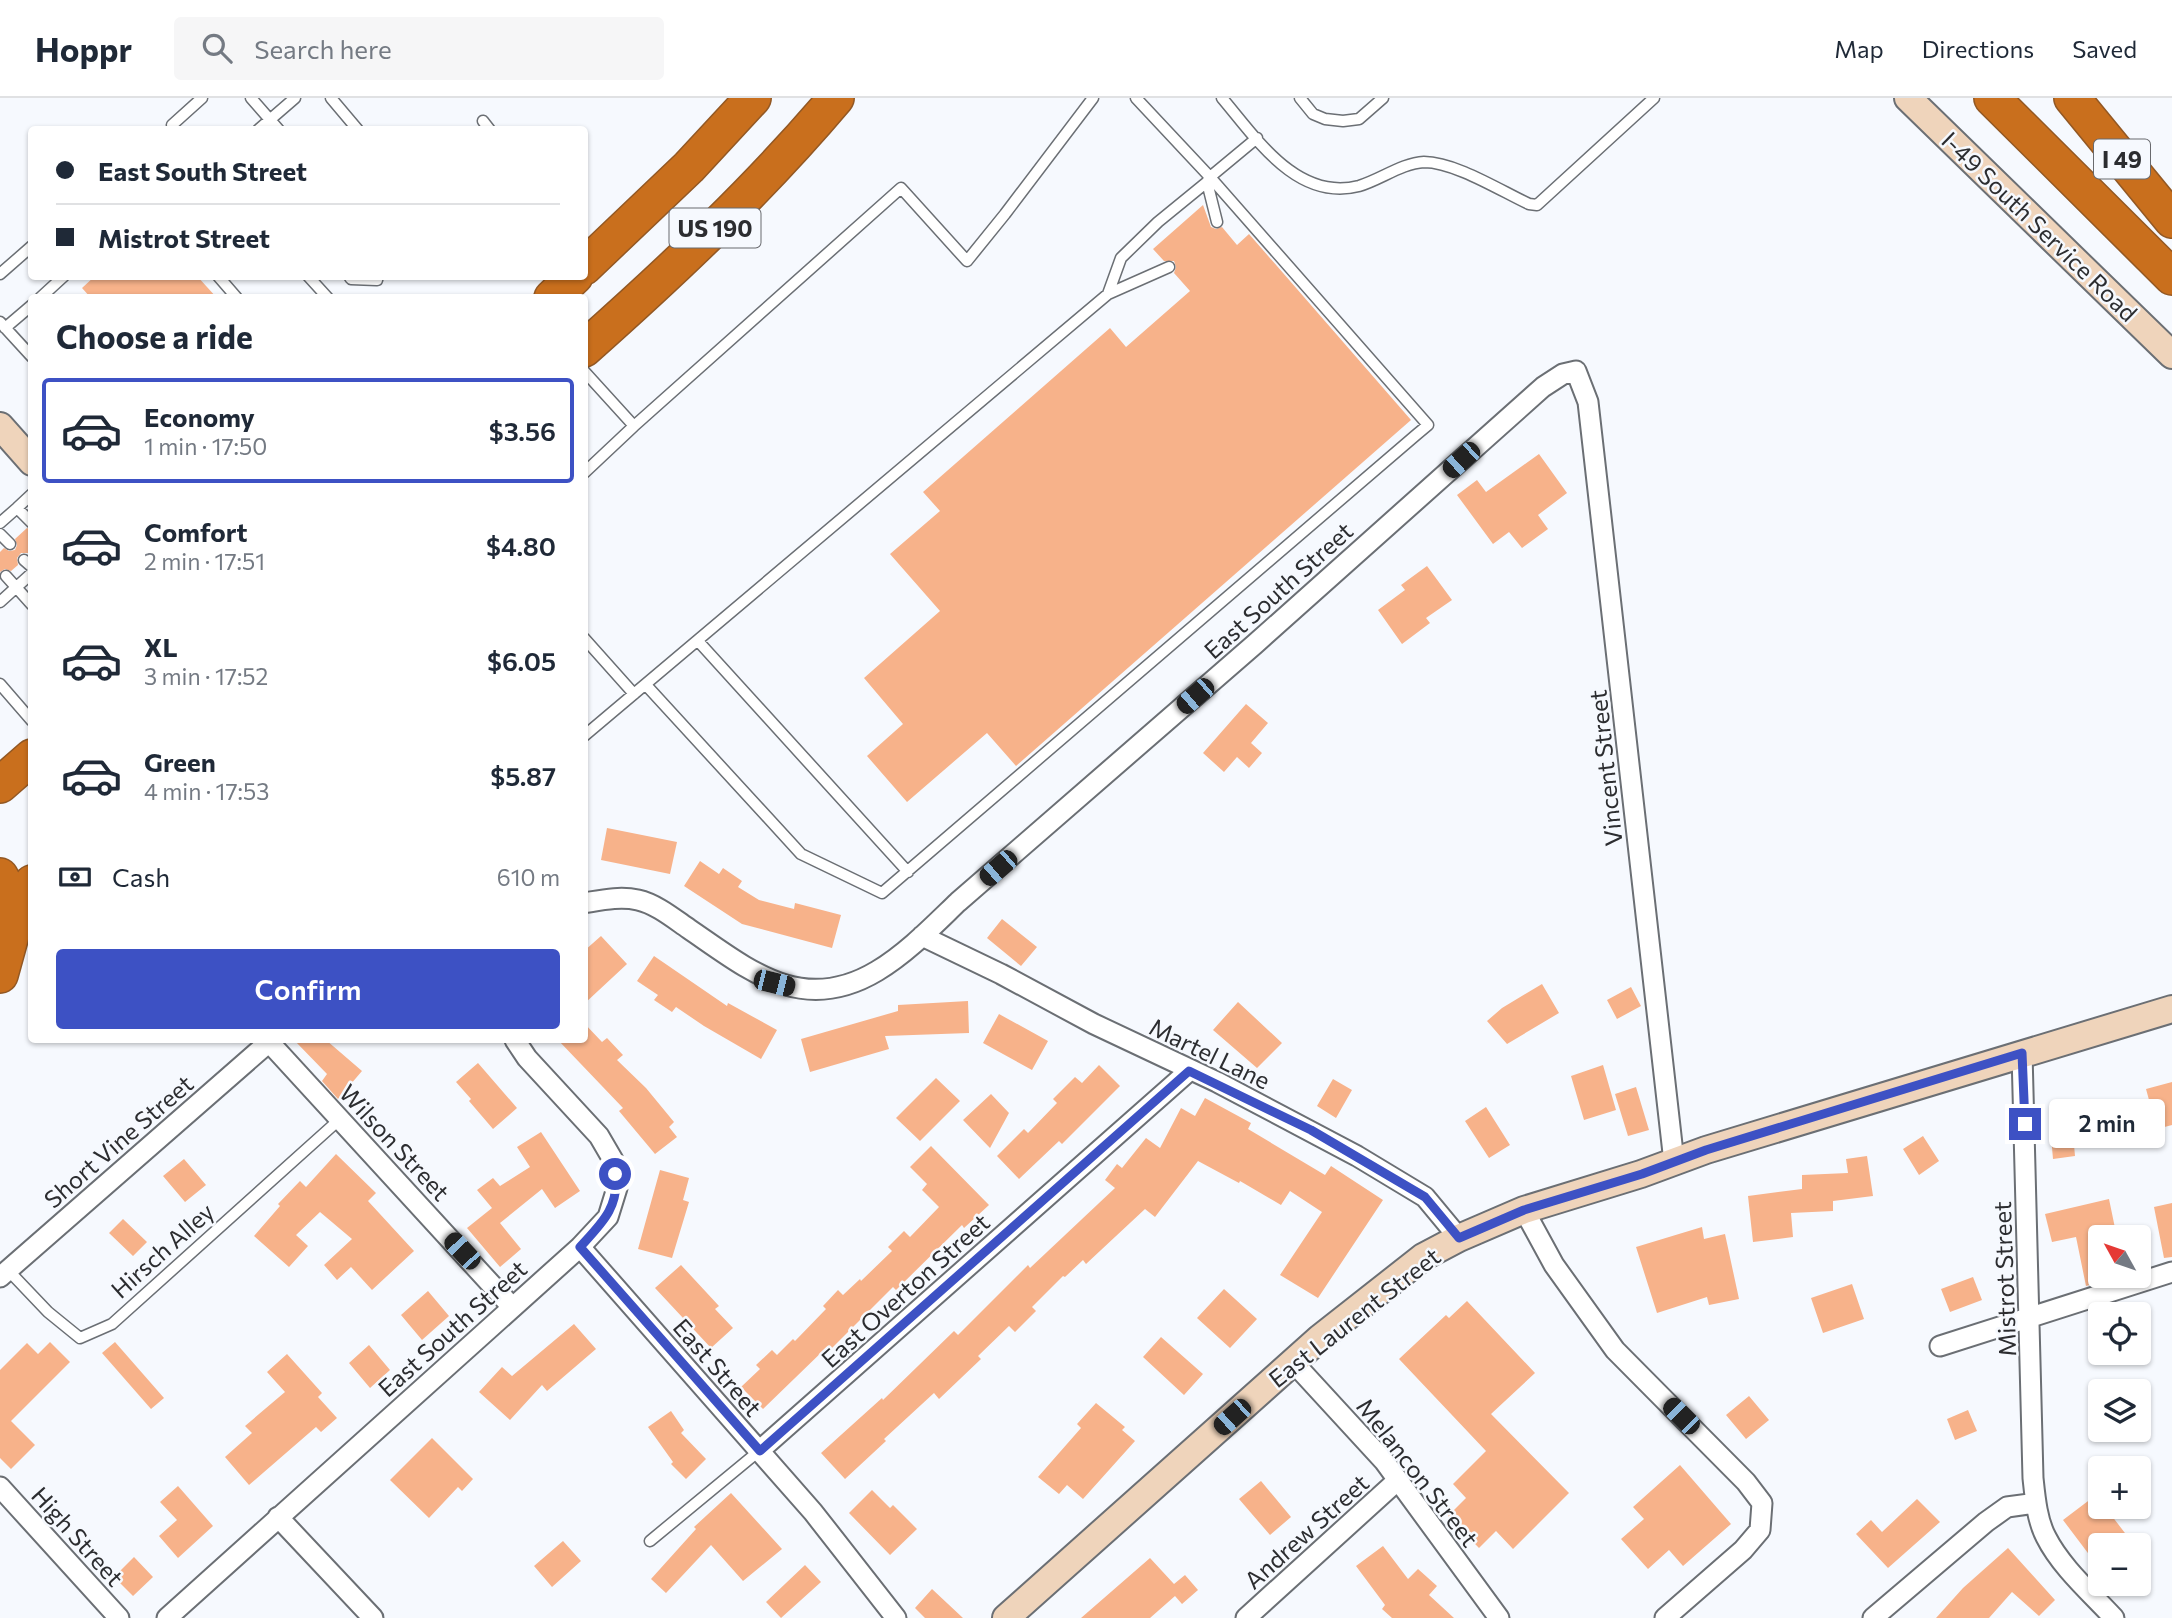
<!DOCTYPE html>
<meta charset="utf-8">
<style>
:root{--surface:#fff;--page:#f6f6f7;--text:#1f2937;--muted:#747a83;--line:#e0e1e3;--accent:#3d51c4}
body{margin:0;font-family:Commissioner,sans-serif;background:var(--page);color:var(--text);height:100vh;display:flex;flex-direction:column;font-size:26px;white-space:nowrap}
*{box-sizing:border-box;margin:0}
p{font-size:23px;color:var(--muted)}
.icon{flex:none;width:38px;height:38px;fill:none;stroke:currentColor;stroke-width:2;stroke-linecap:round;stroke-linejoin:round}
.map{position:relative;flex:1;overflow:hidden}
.sheet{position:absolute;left:28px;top:196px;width:560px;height:749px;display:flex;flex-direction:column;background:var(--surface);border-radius:7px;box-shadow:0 2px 5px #0004}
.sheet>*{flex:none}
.guide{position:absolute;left:28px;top:28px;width:560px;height:154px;border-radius:7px;box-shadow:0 2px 5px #0004;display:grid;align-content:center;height:154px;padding:0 28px;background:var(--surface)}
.needle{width:46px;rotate:310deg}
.controls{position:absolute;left:2088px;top:1127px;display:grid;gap:14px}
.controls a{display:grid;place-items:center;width:63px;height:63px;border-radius:7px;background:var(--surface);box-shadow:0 2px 5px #0004;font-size:35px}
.end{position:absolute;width:32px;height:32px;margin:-16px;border:9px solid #3d51c4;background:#fff;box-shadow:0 0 0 4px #fff}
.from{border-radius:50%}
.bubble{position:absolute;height:49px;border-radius:7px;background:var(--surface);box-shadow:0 2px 5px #0004;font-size:23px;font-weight:600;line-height:49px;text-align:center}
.car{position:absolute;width:21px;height:42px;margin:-21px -10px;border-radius:9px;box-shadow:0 0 5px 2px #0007;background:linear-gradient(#222 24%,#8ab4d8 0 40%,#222 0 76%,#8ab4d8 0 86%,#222 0)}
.guide b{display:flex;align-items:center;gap:24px;height:66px;font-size:26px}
.guide b+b{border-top:2px solid var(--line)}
.guide i{width:18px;height:18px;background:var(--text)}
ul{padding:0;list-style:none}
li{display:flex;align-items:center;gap:21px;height:105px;margin:0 14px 10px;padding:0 14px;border:4px solid transparent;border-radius:7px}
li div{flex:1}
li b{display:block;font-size:26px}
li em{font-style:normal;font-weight:600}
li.active{border-color:var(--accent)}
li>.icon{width:63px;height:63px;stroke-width:1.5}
h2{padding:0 28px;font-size:32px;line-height:84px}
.pay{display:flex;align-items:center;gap:18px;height:77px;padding:0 28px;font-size:26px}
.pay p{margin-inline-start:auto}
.primary-button{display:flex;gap:14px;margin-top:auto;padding:14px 28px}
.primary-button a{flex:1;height:80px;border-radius:7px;background:var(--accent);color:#fff;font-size:28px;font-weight:600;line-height:80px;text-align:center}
header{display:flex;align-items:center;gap:42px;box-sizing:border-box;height:98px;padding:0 35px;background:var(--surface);border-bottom:2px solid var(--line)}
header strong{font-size:33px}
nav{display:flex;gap:38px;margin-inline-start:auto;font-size:24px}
.search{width:490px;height:63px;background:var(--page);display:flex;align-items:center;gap:18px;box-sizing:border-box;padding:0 24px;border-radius:7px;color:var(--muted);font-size:26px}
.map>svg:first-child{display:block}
.building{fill:#f7b28a}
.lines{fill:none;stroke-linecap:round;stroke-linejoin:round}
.lane-casing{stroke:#6b6f74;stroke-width:13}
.street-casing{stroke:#6b6f74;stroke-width:23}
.secondary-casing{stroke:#6b6f74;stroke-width:30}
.highway-casing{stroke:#925824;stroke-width:38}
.lane{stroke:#fff;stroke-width:10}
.street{stroke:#fff;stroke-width:19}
.secondary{stroke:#efd4bb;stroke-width:26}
.highway{stroke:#c96f1d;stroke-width:35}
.route{stroke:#3d51c4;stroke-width:9}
.labels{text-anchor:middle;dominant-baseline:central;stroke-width:5;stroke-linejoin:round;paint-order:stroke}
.shield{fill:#f6f9fe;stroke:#696a6e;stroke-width:2}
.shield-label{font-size:23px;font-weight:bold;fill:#2c2d30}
.street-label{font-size:24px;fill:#2c2d30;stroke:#f6f9fe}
</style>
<header>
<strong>Hoppr</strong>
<div class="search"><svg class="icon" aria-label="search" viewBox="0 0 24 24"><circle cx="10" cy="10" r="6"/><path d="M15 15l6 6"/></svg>Search here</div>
<nav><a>Map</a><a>Directions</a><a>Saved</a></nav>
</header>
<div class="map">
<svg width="2172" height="1520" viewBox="0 0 2172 1520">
<rect width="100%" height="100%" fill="#f6f9fe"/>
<path class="building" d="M1203,107L1211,129L1216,131L1222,129L1237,147L1249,136L1411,322L1016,668L987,635L907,704L867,658L903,626L864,580L940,513L890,456L940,413L923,394L1110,230L1126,249L1190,193L1174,175L1176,169L1174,163H1164L1153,151Z
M95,178H197L217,200H91L82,190Z
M1539,356L1567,395L1538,417L1548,431L1522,450L1509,434L1493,446L1457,397L1477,382L1486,394Z
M27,430L32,432V455H21L17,460L18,467L11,473L5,471L0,474V454L4,450L9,453L15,452L17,447L15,441Z
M1427,468L1452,502L1426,520L1430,525L1402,546L1378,512L1405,492L1401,487Z
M1246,606L1268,625L1251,645L1262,655L1249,670L1237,659L1224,674L1203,655Z
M607,730L677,744L670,776L601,762Z
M700,763L719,776L723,770L742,783L738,789L759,802L794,811L795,805L841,817L832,850L742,826L684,788Z
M1002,821L1037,849L1021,868L987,840Z
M601,838L627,866L584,906V853Z
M654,858L727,908L728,905L777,932L761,961L704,928L676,909L672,914L654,902L658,897L637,883Z
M1542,886L1559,915L1507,946L1487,923L1502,910Z
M1631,889L1641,908L1617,921L1607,902Z
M968,903L969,935L885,938L889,951L810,974L801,941L898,913V907Z
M1238,904L1282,945L1257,970L1213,932Z
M999,916L1048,943L1032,972L983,945Z
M584,925L602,944L607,940L623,957L617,962L646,990L674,1024L669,1029L677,1039L655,1056L619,1013L623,1010L558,942H584Z
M294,942H326L362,973L338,1001L322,983L327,976Z
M478,965L517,1010L493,1031L469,1003L471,1001L456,984Z
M1099,967L1120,988L1062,1046L1059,1043L1019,1081L997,1058L1024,1031L1028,1035L1057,1005L1053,1001L1075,979L1082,985Z
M1603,967L1616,1012L1584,1022L1571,978Z
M936,980L960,1003L920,1043L896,1020Z
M1333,981L1352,992L1336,1020L1317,1008Z
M2172,984V1027L2157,1031L2146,991Z
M1636,989L1649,1032L1628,1038L1615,996Z
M991,996L1009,1015L990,1050L963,1022Z
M1205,1000L1251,1025L1248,1031L1325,1077L1331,1068L1383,1102L1318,1200L1280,1177L1322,1114L1290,1093L1281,1107L1240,1083L1239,1085L1198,1063L1155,1119L1145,1111L1086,1166L1083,1162L1065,1179L1063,1178L1032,1209L1036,1213L1015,1234L1009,1228L978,1258L981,1261L939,1301L934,1295L884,1341L886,1343L845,1381L821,1355L882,1300L883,1302L954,1233L958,1237L1028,1167L1030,1170L1115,1090L1105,1082L1117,1066L1122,1070L1146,1040L1160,1050L1181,1010L1195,1018Z
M1486,1009L1510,1047L1489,1060L1465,1023Z
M2071,1013L2075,1058L2053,1061L2049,1015Z
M541,1034L580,1093L555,1110L542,1091L500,1125L521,1151L500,1169L467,1130L492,1110L477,1092L493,1080L500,1088L530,1069L517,1049Z
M1923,1038L1939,1063L1919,1077L1903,1051Z
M931,1048L989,1107L964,1130L962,1127L896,1192L893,1189L830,1252L827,1249L763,1311L741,1289L760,1271L756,1267L772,1252L777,1257L793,1241L795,1243L826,1211L823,1208L838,1192L843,1197L860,1181L861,1183L892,1153L888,1149L904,1133L910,1139L939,1109L922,1092L927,1086L910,1069Z
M336,1056L376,1095L368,1103L414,1153L372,1192L351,1169L337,1182L324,1167L352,1141L320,1114L296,1137L308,1148L289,1169L254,1138L280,1108L278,1106L300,1083L306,1089Z
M1867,1058L1873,1098L1833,1103V1113L1791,1115L1793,1139L1753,1144L1748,1098L1802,1091V1077L1848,1075L1846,1061Z
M184,1061L206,1087L185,1104L163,1078Z
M660,1072L689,1080L683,1102L689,1104L672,1160L638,1151Z
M2109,1101L2115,1130L2110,1131L2111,1139H2100V1184L2086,1188L2076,1139L2052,1144L2045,1116Z
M2172,1105V1159L2164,1160L2154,1109Z
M123,1121L147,1144L133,1158L109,1135Z
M1702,1129L1704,1141L1725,1136L1739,1201L1709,1207L1707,1199L1657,1215L1636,1149Z
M681,1167L719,1208L715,1211L733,1230L711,1250L655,1190Z
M1973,1179L1982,1202L1950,1214L1941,1191Z
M1852,1186L1864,1221L1823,1235L1811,1200Z
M1224,1191L1257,1221L1230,1250L1197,1220Z
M428,1193L449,1218L422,1242L401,1217Z
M1467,1203L1535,1275L1491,1316L1569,1395L1513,1451L1496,1433L1479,1450L1448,1418L1466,1400L1453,1386L1486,1353L1399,1261L1446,1217L1449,1220Z
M574,1226L596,1251L547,1293L542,1287L510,1322L479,1294L502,1269L512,1278Z
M1161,1239L1203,1276L1184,1297L1143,1259Z
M50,1244L70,1264L11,1323L35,1347L11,1371L0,1360V1272L27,1245L38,1256Z
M115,1244L164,1300L151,1311L102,1255Z
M369,1247L390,1272L370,1290L349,1265Z
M287,1256L322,1295L318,1299L337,1320L321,1334L316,1329L249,1387L225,1359L252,1335L245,1328L285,1294L267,1274Z
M1749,1298L1769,1322L1746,1341L1726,1317Z
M1096,1305L1125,1329L1122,1332L1135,1343L1083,1401L1067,1387L1059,1396L1038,1379L1081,1330L1077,1326Z
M1968,1312L1977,1333L1955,1342L1947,1321Z
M671,1313L684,1332L681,1335L706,1361L686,1381L671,1366L673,1364L648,1329Z
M432,1340L473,1381L462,1393L458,1389L429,1420L390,1382Z
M1680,1367L1731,1426L1683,1468L1669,1452L1648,1471L1621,1441L1644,1421L1633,1409Z
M1261,1383L1291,1419L1270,1437L1239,1401Z
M178,1388L213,1428L178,1460L159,1438L177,1422L160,1404Z
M872,1392L890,1410L893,1407L917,1431L890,1457L849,1415Z
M731,1395L782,1451L743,1483L711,1447L666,1495L651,1481L696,1431L694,1429Z
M2096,1397L2100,1402V1409H2105L2128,1439L2118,1447H2100V1471L2063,1422Z
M1917,1401L1940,1424L1888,1470L1856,1436L1871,1422L1882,1434Z
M563,1443L581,1463L552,1489L534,1468Z
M1383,1448L1408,1481L1418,1471L1437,1488L1429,1497L1454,1520H1392L1382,1511L1385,1507L1356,1468Z
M2008,1450L2055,1502L2039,1518L2012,1494L1989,1520H1936L1963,1490Z
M134,1459L153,1479L133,1498L114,1479Z
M1150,1460L1174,1486L1185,1477L1198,1492L1182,1506L1175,1498L1150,1520H1081Z
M805,1467L821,1484L781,1520L766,1504Z
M932,1491L963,1520H925L915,1510Z"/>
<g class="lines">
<defs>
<path id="lane" d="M251,0L279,32
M331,0L358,32
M1222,0C1256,40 1297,104 1359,88C1380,82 1402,65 1424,64C1455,64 1501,93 1529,106L1537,107L1654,0
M1300,0L1313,16L1325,21L1343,23L1359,21L1383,0
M483,23L490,32
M172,27L202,0
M258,32L295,0
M1207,84L1217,124
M0,176L32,148
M218,178L237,200
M308,178L328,200
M349,178L351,181L377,182L378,178
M1108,196L1169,169
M40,200L64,178
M0,224L32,259
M5,230L32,207
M584,273L634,328
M584,375L634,328L901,90L967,163L1005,116L1093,0
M17,410L32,396
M0,425L17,410L32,425
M0,436L10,446
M24,462L32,469
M6,478L32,507
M0,504L32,475
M584,540L634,596
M698,543L908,774
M0,586L32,623
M646,587L801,756L882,795L1416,337L1428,327L1210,79L1257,40
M584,638L1108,196L1121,160L1158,124L1207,84L1210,79L1136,0
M8,1172L48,1214L80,1240L112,1226L340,1021
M650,1443L759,1353"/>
<path id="street" d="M584,805C602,802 620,798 638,802C656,806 673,820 689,831C749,872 802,918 877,873C907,855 933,828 958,804L1255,546L1543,289L1563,276L1576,273L1588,304L1674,1064
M922,838L1001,876L1094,926L1217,984L1357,1058L1425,1099L1459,1140
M2022,955L2033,1380C2035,1399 2037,1422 2046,1439C2061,1469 2091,1495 2114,1520
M1524,1112L1554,1167L1615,1252L1746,1384L1762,1405L1760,1432L1743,1452L1665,1520
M580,1149L813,1414L896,1520
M0,1179L269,944L512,1209
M1940,1248L2172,1174
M1293,1264L1384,1363L1499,1520
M759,1353L1189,973
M0,1389L119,1520
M278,1419L373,1520
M167,1520L580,1149L608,1119L617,1090L613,1062L599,1038L527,960L515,942
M1246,1520L1398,1382
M1873,1520L1986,1424L2007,1409L2036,1405"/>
<path id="secondary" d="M1908,0L2172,257
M0,328L32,364
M1006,1520L1320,1240L1423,1159L1459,1140L1524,1112L1641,1076L1706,1052L2172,911"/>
<path id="highway" d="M1992,0L2172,179
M2072,0L2172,122
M584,169L689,69L753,0
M552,200L575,178
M584,251C673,172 760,90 836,0
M0,687L32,659
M0,778L11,798L13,830
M0,877L13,830L32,785"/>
</defs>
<use href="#lane" class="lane-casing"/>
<use href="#street" class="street-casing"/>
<use href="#secondary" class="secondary-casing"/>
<use href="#highway" class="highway-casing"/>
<use href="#lane" class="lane"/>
<use href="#street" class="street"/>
<use href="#secondary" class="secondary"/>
<use href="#highway" class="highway"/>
</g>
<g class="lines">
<path class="route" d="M615,1076C620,1109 601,1126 580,1149L760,1353L1189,973L1311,1032L1425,1099L1459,1140L1524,1112L1642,1076L1706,1052L2022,955L2025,1026"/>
</g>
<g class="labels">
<g class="shield">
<rect x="2094" y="41.5" width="56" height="39" rx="5"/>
<rect x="669.5" y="110.5" width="91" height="39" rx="5"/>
</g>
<g class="shield-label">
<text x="2122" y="61">I 49</text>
<text x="715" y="130">US 190</text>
</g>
<g class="street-label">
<text transform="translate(2040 128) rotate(44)">I-49 South Service Road</text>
<text transform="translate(1278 492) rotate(-42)">East South Street</text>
<text transform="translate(1605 670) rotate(-96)">Vincent Street</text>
<text transform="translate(1210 955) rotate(26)">Martel Lane</text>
<text transform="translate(118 1043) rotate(-41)">Short Vine Street</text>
<text transform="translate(395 1044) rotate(47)">Wilson Street</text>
<text transform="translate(162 1152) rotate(-42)">Hirsch Alley</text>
<text transform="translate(2004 1181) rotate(-92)">Mistrot Street</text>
<text transform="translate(905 1192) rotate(-42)">East Overton Street</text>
<text transform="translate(1354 1219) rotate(-38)">East Laurent Street</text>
<text transform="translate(452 1230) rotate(-42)">East South Street</text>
<text transform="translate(718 1269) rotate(49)">East Street</text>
<text transform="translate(1418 1374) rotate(52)">Melancon Street</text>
<text transform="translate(1306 1433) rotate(-42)">Andrew Street</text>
<text transform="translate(78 1438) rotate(48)">High Street</text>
</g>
</g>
</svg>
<div class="controls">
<a><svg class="needle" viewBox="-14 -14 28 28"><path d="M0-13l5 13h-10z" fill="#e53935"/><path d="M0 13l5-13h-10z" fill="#747a83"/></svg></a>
<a><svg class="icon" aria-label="locate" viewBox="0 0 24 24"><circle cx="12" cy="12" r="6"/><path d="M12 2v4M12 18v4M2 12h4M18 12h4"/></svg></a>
<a><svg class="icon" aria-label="layers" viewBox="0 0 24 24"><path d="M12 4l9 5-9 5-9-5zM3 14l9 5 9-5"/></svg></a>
<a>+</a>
<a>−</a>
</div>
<i class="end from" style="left:615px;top:1076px"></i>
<i class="end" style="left:2025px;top:1026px"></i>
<div class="bubble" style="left:2049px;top:1001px;width:116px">2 min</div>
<i class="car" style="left:1461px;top:362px;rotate:228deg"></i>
<i class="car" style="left:1195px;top:598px;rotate:229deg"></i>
<i class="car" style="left:998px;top:770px;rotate:229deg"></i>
<i class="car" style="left:774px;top:885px;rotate:104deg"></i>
<i class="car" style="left:462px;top:1153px;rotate:317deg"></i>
<i class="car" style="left:1681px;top:1318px;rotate:315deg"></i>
<i class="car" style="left:1232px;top:1319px;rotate:228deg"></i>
<div class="guide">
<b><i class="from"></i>East South Street</b>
<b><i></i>Mistrot Street</b>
</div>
<section class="sheet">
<h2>Choose a ride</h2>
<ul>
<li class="active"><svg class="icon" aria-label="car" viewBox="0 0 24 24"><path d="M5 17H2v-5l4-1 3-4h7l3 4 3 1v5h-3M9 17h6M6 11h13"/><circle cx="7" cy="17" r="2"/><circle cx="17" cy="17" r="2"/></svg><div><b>Economy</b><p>1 min · 17:50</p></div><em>$3.56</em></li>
<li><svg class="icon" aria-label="car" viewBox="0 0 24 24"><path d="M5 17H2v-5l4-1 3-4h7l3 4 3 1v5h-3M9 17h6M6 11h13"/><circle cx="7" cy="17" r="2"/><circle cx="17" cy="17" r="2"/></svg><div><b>Comfort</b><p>2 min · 17:51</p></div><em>$4.80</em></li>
<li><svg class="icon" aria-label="car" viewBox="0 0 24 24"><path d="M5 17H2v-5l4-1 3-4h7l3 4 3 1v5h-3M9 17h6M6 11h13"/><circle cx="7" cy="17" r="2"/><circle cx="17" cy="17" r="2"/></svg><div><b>XL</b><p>3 min · 17:52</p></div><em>$6.05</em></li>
<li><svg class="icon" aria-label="car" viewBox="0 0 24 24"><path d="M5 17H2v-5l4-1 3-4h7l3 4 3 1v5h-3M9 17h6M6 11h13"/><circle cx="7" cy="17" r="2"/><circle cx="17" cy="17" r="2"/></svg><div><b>Green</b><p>4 min · 17:53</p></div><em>$5.87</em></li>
</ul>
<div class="pay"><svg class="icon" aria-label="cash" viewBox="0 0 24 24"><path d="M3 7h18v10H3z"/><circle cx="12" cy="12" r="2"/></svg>Cash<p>610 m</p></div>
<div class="primary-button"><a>Confirm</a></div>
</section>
</div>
